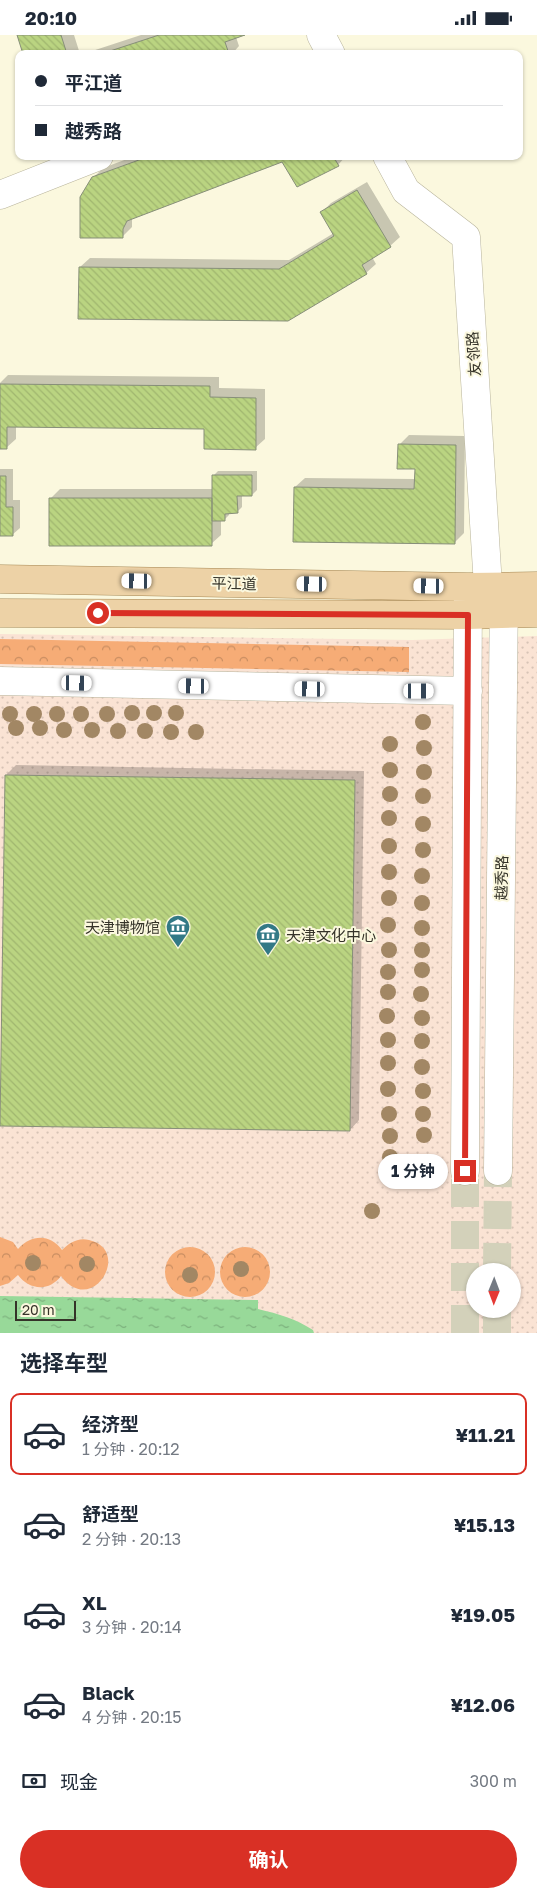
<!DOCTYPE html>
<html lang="zh">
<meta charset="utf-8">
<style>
:root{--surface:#fff;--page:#f6f6f7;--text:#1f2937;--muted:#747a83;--line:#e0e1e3;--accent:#d93025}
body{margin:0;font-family:"Golos Text","Noto Sans SC",sans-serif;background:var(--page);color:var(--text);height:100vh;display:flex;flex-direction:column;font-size:19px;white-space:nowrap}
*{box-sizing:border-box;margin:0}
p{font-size:16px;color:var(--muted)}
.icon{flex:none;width:28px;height:28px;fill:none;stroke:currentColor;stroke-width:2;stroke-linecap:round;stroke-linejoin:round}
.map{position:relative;height:1298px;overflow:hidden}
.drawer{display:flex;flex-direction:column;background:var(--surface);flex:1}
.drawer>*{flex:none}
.guide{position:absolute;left:15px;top:15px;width:508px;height:110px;border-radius:10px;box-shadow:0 1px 4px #0004;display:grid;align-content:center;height:110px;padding:0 20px;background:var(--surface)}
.needle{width:32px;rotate:181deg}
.fabs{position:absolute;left:466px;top:1228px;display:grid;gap:10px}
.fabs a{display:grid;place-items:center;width:55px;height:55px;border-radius:50%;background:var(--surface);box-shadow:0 1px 4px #0004;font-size:25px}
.scale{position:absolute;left:15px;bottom:12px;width:61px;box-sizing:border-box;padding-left:5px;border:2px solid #353329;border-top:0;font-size:14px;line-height:18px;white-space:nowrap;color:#353329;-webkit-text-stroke:4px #fbf8de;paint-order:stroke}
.end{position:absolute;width:22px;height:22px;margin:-11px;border:6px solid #d93025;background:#fff;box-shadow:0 0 0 2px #fff}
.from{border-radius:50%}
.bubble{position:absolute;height:35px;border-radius:18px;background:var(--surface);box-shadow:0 1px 4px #0004;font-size:16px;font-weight:700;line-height:35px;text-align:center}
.car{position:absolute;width:15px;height:30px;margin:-15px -8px;border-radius:6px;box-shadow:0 0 4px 1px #0007;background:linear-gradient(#fff 24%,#345 0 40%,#fff 0 76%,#345 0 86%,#fff 0)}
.guide b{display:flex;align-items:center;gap:18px;height:48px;font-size:19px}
.guide b+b{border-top:1px solid var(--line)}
.guide i{width:12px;height:12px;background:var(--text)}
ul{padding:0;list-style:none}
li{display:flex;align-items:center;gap:15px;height:82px;margin:0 10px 8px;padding:0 10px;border:2px solid transparent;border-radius:10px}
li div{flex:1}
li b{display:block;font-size:19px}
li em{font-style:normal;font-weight:700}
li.active{border-color:var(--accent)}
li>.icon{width:45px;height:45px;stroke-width:1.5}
h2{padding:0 20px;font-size:22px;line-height:60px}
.pay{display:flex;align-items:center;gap:12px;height:55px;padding:0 20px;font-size:19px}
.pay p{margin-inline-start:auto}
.cta{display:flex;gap:10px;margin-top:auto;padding:10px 20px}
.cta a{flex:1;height:58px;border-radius:30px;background:var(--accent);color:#fff;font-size:20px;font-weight:700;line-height:58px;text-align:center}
.status{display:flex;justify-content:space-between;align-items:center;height:35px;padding:0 25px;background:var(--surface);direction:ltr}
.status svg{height:14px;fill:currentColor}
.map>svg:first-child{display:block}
.grass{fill:url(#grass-dots);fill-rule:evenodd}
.forest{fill:url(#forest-crowns)}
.water{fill:url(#water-ripples)}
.shadow{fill:#0003}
.building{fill:url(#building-back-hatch);stroke:#878f79}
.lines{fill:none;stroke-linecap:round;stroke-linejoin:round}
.minor-tunnel{stroke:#d3d1ba;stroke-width:28;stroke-dasharray:28 14;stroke-linecap:butt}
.minor-casing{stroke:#b8b49c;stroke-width:29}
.major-casing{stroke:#a58754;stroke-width:29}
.minor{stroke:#fff;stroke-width:28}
.major{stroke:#edd2a6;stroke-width:28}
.tree{fill:#a28764}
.route{stroke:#d93025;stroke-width:6}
.labels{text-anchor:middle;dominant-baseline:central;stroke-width:4;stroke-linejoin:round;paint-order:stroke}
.street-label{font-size:15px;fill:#353329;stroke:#fbf8de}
.poi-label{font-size:15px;fill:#353329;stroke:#fbf8de;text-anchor:end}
</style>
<div class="status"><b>20:10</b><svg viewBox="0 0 49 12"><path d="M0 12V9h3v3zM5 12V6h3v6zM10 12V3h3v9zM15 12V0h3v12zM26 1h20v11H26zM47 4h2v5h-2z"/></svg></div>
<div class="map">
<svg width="537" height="1298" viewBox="0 0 537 1298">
<defs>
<pattern id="grass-dots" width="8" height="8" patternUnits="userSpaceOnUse" patternTransform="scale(1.25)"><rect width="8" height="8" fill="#fae3d4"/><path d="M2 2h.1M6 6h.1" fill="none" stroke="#d7c3b6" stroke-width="1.8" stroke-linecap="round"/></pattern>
<pattern id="forest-crowns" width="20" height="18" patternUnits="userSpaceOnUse" patternTransform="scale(1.25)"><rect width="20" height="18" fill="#f6ac76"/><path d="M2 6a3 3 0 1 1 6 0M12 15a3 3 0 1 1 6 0" fill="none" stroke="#c88d61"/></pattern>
<pattern id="water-ripples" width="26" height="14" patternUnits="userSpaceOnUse" patternTransform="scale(1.25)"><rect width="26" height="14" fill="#98d999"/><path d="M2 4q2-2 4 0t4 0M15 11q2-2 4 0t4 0" fill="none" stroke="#7db17d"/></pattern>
<pattern id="building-back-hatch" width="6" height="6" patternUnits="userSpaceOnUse" patternTransform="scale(1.25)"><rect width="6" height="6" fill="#bad481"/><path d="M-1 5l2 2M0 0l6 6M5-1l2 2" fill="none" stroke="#a0b66f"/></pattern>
</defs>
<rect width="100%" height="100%" fill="#fbf8de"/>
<path class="grass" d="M0,599L412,605L537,601V1298H0ZM475,1236H512V1274H475Z"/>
<path class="forest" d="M0,604L409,612V637L0,629Z
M0,1202L13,1207L18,1214C32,1199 50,1199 62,1215C69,1208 78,1202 89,1205C133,1215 92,1283 61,1241C49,1257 29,1255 18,1240L9,1248L0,1251Z
M220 1237a25 25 0 1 1 50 0a25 25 0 1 1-50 0Z
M165 1237a25 25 0 1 1 50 0a25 25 0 1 1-50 0Z"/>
<path class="water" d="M0,1261L258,1265V1274C279,1279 296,1284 313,1295L314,1298H0Z"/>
<path class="shadow" d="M18,0H74L80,19H24Z
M141,0H241L236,2L239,11L232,19H83Z
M135,121H346L338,130L282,125L132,183V192L122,202L93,143L103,133Z
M367,147L400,202L390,211L372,222L376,229L366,238L80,232L90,223L289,225L334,198L322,177L331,168Z
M8,340L219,342V353L265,354V404L255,413L205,393L16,391V404L6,413H0V348Z
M409,400L465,401L464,498L454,508L295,452L305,443L416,444V433L399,410Z
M0,434H13V465H20V493L12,500H0Z
M218,436H257V455L252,460H242V472L237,477H229V480L224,485H221V500L211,509L50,464L60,454H213V441Z
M16,730L364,736L359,1085L350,1095L6,740Z"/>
<path class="building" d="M17,0H61L67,19H23Z
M159,0H245L225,7L229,19H101Z
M150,121H333L339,131L297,152L282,127L127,186L123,194V203H80V162L92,142Z
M357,155L391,212L362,230L367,239L288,286L78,284L79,232L279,234L334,201L320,177Z
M0,349L210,351V362L256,363V415L204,414V394L7,392V414H0Z
M398,409L456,410L455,509L293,507L294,452L414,454L415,434H397Z
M212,440H252V461H237L238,478L225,479V486H212Z
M0,441H6V472H13V501H0Z
M49,463H212V511H49Z
M5,740L355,745L350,1096L0,1091Z"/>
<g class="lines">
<path class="minor-tunnel" d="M497,1236L498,1136
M465,1298V1136
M497,1298V1274"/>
<defs>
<path id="minor" d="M321,0L331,19
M387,121L406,156L466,202L488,551
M0,160L99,121
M0,646L468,656
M465,1136L468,556
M498,1136L504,555"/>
<path id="major" d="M0,544L468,552L537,551
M0,578L468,580L537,578"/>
</defs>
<use href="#minor" class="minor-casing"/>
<use href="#major" class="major-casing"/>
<use href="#minor" class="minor"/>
<use href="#major" class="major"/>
</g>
<g class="tree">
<circle cx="132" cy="678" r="8"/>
<circle cx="154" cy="678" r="8"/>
<circle cx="176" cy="678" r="8"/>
<circle cx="10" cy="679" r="8"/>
<circle cx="34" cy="679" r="8"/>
<circle cx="57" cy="679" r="8"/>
<circle cx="81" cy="679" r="8"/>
<circle cx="107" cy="679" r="8"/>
<circle cx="423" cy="687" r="8"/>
<circle cx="16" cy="693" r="8"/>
<circle cx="40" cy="693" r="8"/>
<circle cx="64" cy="695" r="8"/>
<circle cx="92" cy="695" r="8"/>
<circle cx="118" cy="696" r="8"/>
<circle cx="145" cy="696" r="8"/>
<circle cx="171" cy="697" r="8"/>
<circle cx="196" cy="697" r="8"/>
<circle cx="390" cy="709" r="8"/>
<circle cx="424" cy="713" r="8"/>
<circle cx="390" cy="735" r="8"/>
<circle cx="424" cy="737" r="8"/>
<circle cx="390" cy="759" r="8"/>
<circle cx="423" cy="761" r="8"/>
<circle cx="389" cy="783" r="8"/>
<circle cx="423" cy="789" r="8"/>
<circle cx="389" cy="811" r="8"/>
<circle cx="423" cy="815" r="8"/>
<circle cx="389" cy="837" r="8"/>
<circle cx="422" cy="841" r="8"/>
<circle cx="389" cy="863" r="8"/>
<circle cx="422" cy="868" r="8"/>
<circle cx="388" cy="890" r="8"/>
<circle cx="422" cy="893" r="8"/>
<circle cx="389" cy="915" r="8"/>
<circle cx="422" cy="915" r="8"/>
<circle cx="422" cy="935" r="8"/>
<circle cx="388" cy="937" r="8"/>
<circle cx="388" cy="957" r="8"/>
<circle cx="421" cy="959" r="8"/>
<circle cx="387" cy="981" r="8"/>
<circle cx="422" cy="983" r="8"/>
<circle cx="388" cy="1005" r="8"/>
<circle cx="422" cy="1006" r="8"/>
<circle cx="388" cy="1028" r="8"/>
<circle cx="422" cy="1032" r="8"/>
<circle cx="388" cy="1054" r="8"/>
<circle cx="423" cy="1056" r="8"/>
<circle cx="389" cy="1079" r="8"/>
<circle cx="423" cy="1079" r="8"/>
<circle cx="424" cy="1100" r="8"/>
<circle cx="390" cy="1101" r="8"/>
<circle cx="390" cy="1122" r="8"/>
<circle cx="425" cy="1129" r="8"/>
<circle cx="372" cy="1176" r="8"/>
<circle cx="33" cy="1228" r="8"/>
<circle cx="87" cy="1229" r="8"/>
<circle cx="241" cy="1234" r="8"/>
<circle cx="190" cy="1240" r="8"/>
</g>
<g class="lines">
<path class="route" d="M98,578L468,580L465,1136"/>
</g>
<defs>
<symbol id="museum-pin" viewBox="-11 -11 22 30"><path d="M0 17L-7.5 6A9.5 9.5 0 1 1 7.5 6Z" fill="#337986" stroke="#fbf8de"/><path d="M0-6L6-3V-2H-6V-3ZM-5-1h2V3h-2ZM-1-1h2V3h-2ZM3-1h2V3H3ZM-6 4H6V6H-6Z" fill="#fff"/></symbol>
</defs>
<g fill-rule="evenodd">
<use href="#museum-pin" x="164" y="878" width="28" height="38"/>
<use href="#museum-pin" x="254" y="886" width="28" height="38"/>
</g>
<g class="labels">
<g class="street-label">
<text transform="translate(473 319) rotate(-94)">友邻路</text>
<text transform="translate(234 548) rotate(1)">平江道</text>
<text transform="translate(501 843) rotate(-89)">越秀路</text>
</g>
<g class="poi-label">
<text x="160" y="892">天津博物馆</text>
<text x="286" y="900" text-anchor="start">天津文化中心</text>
</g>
</g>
</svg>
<div class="fabs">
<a><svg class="needle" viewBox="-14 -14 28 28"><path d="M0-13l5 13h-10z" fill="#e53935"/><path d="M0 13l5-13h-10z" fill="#747a83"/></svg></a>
</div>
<div class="scale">20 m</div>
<i class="end from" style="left:98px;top:578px"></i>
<i class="end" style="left:465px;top:1136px"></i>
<div class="bubble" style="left:378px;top:1119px;width:70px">1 分钟</div>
<i class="car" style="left:137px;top:546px;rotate:271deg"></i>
<i class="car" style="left:312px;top:549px;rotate:271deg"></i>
<i class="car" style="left:429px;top:551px;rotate:271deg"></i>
<i class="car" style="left:77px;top:648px;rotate:91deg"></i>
<i class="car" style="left:194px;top:651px;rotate:271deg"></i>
<i class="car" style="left:310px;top:654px;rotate:271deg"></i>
<i class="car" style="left:419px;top:656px;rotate:90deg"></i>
<div class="guide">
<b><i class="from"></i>平江道</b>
<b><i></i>越秀路</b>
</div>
</div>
<section class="drawer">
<h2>选择车型</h2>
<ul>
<li class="active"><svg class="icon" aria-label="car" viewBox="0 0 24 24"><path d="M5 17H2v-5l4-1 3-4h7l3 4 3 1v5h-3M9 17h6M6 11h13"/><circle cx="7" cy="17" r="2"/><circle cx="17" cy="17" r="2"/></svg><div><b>经济型</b><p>1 分钟 · 20:12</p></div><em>¥11.21</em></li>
<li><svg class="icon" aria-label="car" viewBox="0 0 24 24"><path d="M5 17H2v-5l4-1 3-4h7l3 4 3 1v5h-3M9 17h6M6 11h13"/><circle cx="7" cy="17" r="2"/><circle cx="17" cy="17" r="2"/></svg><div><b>舒适型</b><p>2 分钟 · 20:13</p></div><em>¥15.13</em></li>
<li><svg class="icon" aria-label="car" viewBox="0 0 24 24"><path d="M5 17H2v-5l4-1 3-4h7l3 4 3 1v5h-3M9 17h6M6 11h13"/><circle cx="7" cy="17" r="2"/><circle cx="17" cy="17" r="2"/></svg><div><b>XL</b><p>3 分钟 · 20:14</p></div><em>¥19.05</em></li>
<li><svg class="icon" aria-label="car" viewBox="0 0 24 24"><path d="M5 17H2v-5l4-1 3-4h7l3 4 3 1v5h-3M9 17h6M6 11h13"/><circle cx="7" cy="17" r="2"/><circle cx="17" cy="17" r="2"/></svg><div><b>Black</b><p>4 分钟 · 20:15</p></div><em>¥12.06</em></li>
</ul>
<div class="pay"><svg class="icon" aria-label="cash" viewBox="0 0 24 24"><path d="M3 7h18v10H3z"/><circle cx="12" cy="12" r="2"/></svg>现金<p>300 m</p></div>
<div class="cta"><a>确认</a></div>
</section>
